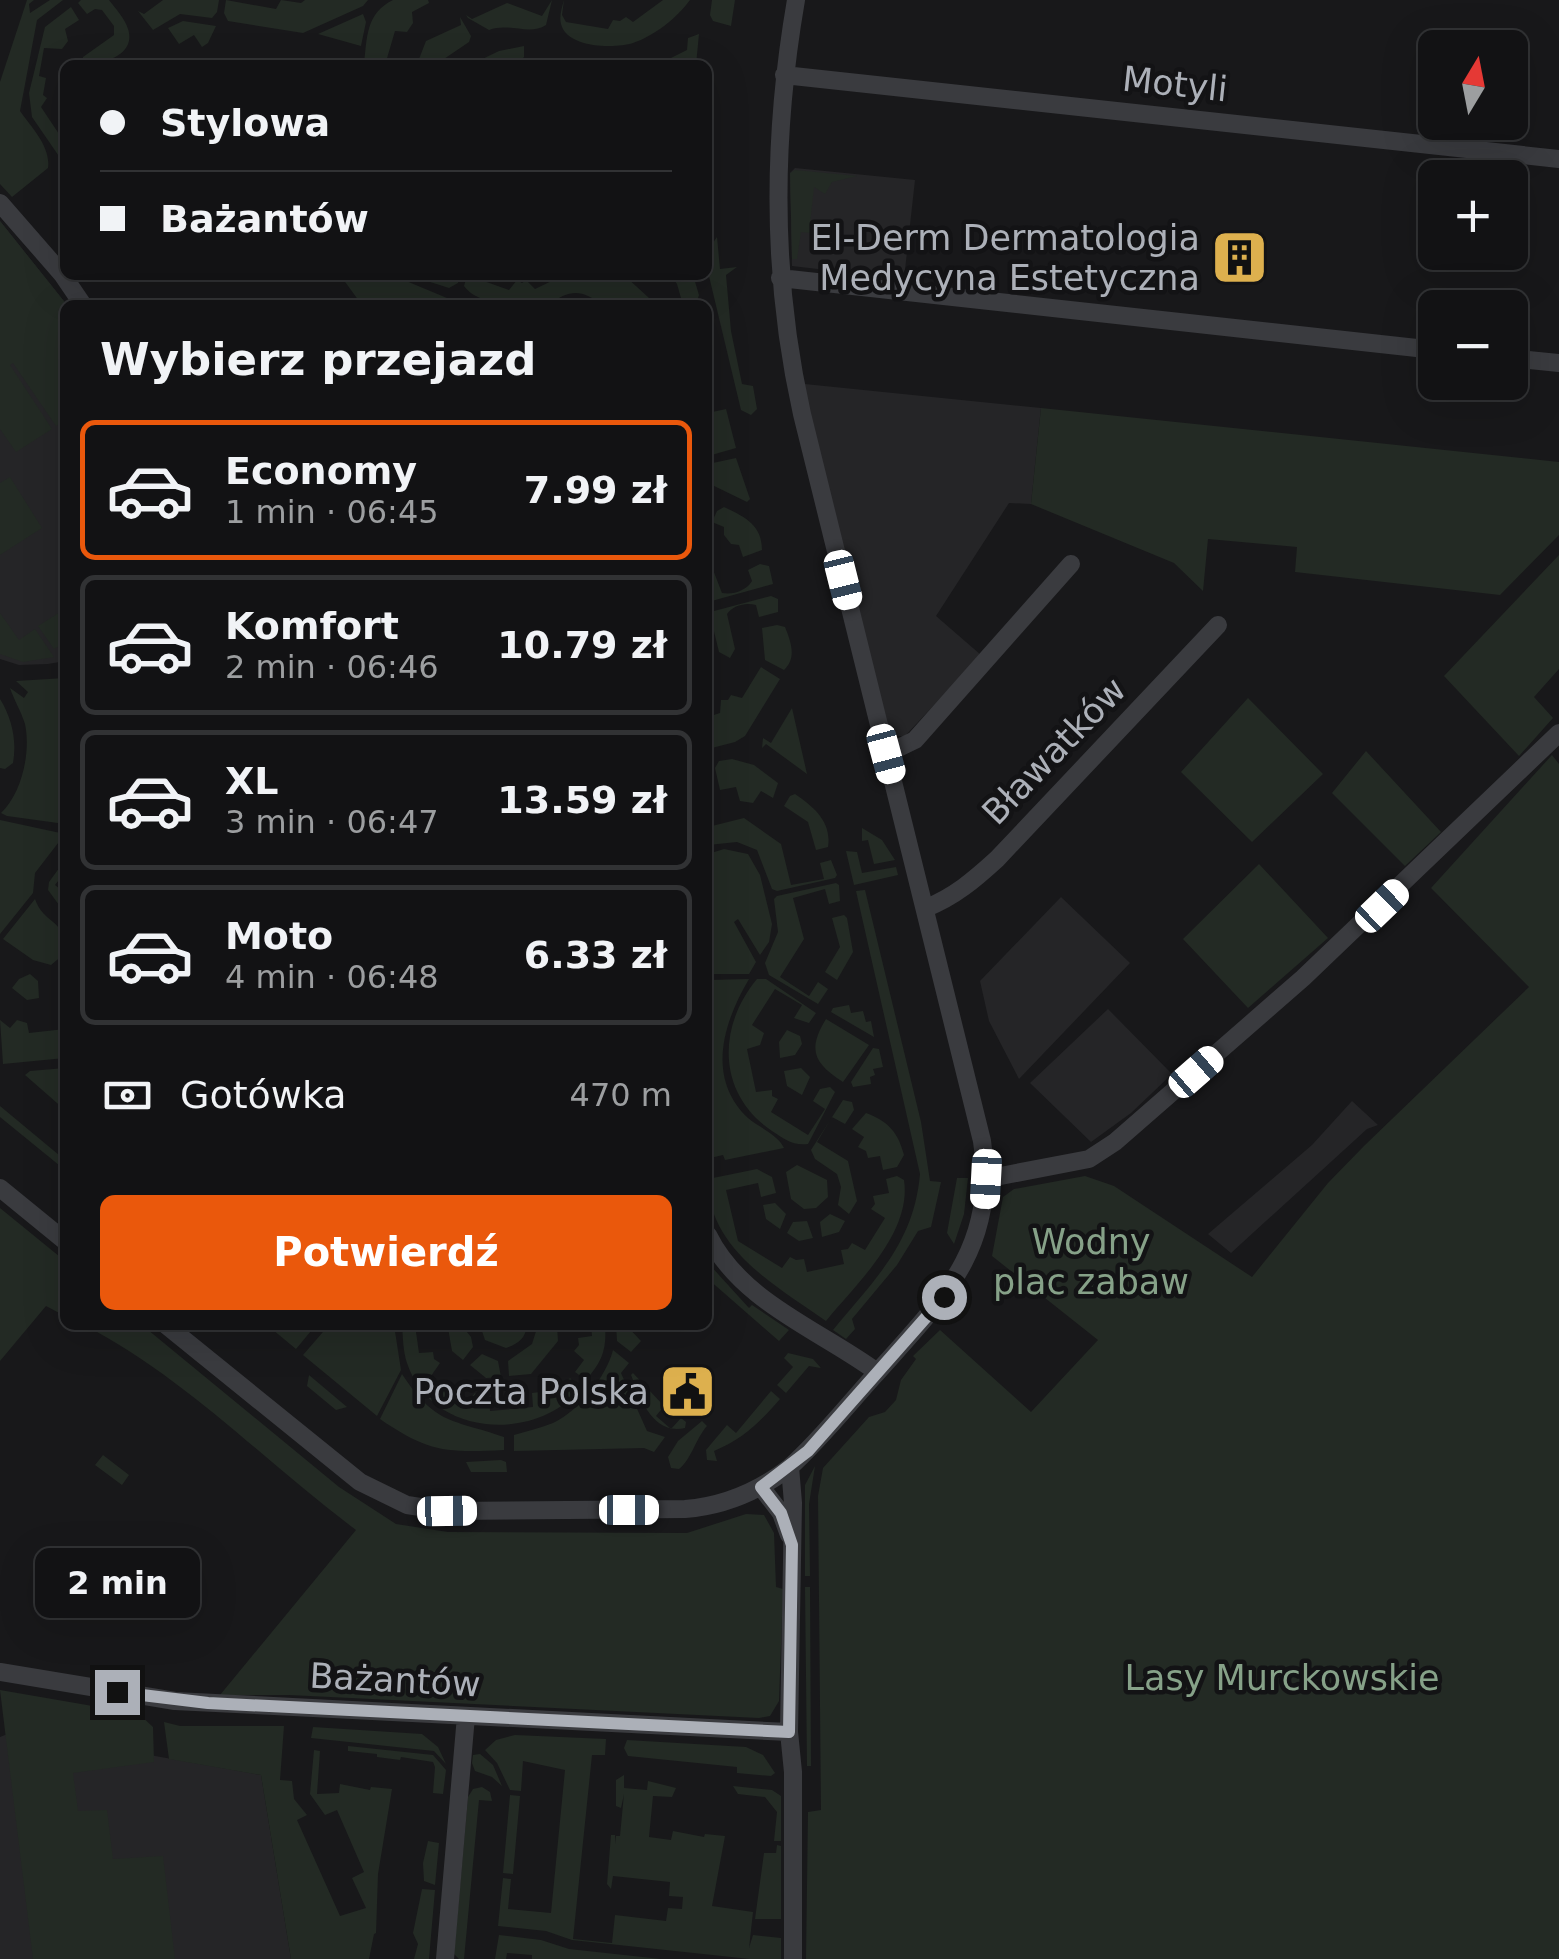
<!DOCTYPE html>
<html lang="pl">
<meta charset="utf-8">
<style>
:root{--surface:#121214;--page:#1f2022;--text:#f1f3f6;--muted:#9c9ea0;--line:#313234;--accent:#ea580c}
body{margin:0;font-family:"DejaVu Sans",sans-serif;background:var(--page);color:var(--text);height:100vh;display:flex;flex-direction:column;font-size:38px;white-space:nowrap}
*{box-sizing:border-box;margin:0}
p{font-size:32px;color:var(--muted)}
.icon{flex:none;width:55px;height:55px;fill:none;stroke:currentColor;stroke-width:2;stroke-linecap:round;stroke-linejoin:round}
.map{position:relative;flex:1;overflow:hidden}
.side{position:absolute;left:60px;top:300px;width:652px;height:1030px;display:flex;flex-direction:column;background:var(--surface);border-radius:15px;box-shadow:0 10px 40px #0002,0 0 0 2px var(--line)}
.side>*{flex:none}
.top-card{position:absolute;left:60px;top:60px;width:652px;height:220px;border-radius:15px;box-shadow:0 10px 40px #0002,0 0 0 2px var(--line);display:grid;align-content:center;height:220px;padding:0 40px;background:var(--surface)}
.needle{width:65px;rotate:10deg}
.buttons{position:absolute;left:1418px;top:30px;display:grid;gap:20px}
.buttons a{display:grid;place-items:center;width:110px;height:110px;border-radius:15px;background:var(--surface);box-shadow:0 10px 40px #0002,0 0 0 2px var(--line);font-size:50px}
.end{position:absolute;width:45px;height:45px;margin:-22px;border:12px solid #acb0b8;background:#111;box-shadow:0 0 0 5px #111}
.from{border-radius:50%}
.bubble{position:absolute;height:70px;border-radius:15px;background:var(--surface);box-shadow:0 10px 40px #0002,0 0 0 2px var(--line);font-size:32px;font-weight:700;line-height:70px;text-align:center}
.car{position:absolute;width:30px;height:60px;margin:-30px -15px;border-radius:12px;box-shadow:0 0 8px 2px #0007;background:linear-gradient(#fff 24%,#345 0 40%,#fff 0 76%,#345 0 86%,#fff 0)}
.top-card b{display:flex;align-items:center;gap:35px;height:95px;font-size:38px}
.top-card b+b{border-top:2px solid var(--line)}
.top-card i{width:25px;height:25px;background:var(--text)}
ul{padding:0;list-style:none}
li{display:flex;align-items:center;gap:30px;height:140px;margin:0 20px 15px;padding:0 20px;border:5px solid var(--line);border-radius:15px}
li div{flex:1}
li b{display:block;font-size:38px}
li em{font-style:normal;font-weight:700}
li.active{border-color:var(--accent)}
li>.icon{width:90px;height:90px;stroke-width:1.5}
h2{padding:0 40px;font-size:45px;line-height:120px}
.pay{display:flex;align-items:center;gap:25px;height:110px;padding:0 40px;font-size:38px}
.pay p{margin-inline-start:auto}
.cta{display:flex;gap:20px;margin-top:auto;padding:20px 40px}
.cta a{flex:1;height:115px;border-radius:15px;background:var(--accent);color:#fff;font-size:40px;font-weight:700;line-height:115px;text-align:center}
.map>svg:first-child{display:block}
.built{fill:#252527}
.green{fill:#232a24}
.lines{fill:none;stroke-linecap:round;stroke-linejoin:round}
.minor{stroke:#3a3b3f;stroke-width:18}
.route{stroke:#acb0b8;stroke-width:12}
.labels{text-anchor:middle;dominant-baseline:central;stroke-width:9;stroke-linejoin:round;paint-order:stroke}
.street-label{font-size:35px;fill:#acb0b8;stroke:#131315}
.poi-label{font-size:35px;fill:#acb0b8;stroke:#131315;text-anchor:end}
.park-label{font-size:35px;fill:#86a188;stroke:#131315}
</style>
<div class="map">
<svg width="1559" height="1959" viewBox="0 0 1559 1959">
<rect width="100%" height="100%" fill="#18181a"/>
<path class="built" d="M795,168L915,180L904,279L792,266L790,173Z
M0,221L67,305L65,661L48,664L19,665L0,659Z
M795,383L1041,408L1031,504L1009,503L936,616L981,655L904,737L890,734Z
M1061,897L1130,963L1019,1079L989,1021L980,981Z
M1108,1009L1172,1074L1131,1113L1091,1142L1030,1083Z
M1352,1101L1378,1125L1367,1129L1231,1253L1208,1234L1312,1145Z
M15,1731L261,1775L291,1959H0V1737Z"/>
<path class="green" d="M27,0H34L29,4L30,13L50,0H63L37,20L20,111C32,128 51,147 48,168L12,197L0,184V82Z
M81,0H109C116,9 125,19 128,29C137,56 100,65 82,65L83,57L114,35V26L102,10L95,9L87,14L78,3Z
M163,0H219L217,12L212,18L180,14L153,30L138,11L144,14Z
M226,0L276,9L281,0L301,3L305,0H368L363,6L303,33L228,21L224,13Z
M393,0H428L429,3L412,12L413,23L407,32L395,31L385,65H364C367,37 366,13 393,0Z
M552,0L546,25C529,36 509,22 489,30L468,18L466,15L472,19L507,3L542,16Z
M564,0L562,15L566,22L608,29L613,20L620,21L626,17L633,22L663,0H690C677,18 654,36 633,43C614,49 567,48 561,24C559,16 562,7 564,0Z
M712,0H735L731,26L713,21L710,15Z
M71,7L79,20L65,29L68,41L62,49L44,48L39,76L46,78L43,95L47,98L41,107L65,143V165L32,117L29,93L45,27Z
M363,14L366,22L361,46L318,34Z
M460,17L471,36L469,42L441,61L419,59L426,41L461,25Z
M183,21L216,26L208,43L202,47L194,35L179,44L168,28Z
M699,34L696,65H657L687,50L688,38Z
M524,46V57L517,65H470L499,51Z
M708,127L714,138L712,214H708Z
M795,170L857,176L832,182L825,194L814,187L810,224L820,234L801,232L797,259H792L790,173Z
M0,221L67,305L65,420L56,426L13,363L10,365L52,429L16,452L0,429Z
M717,237L720,269L737,267L726,275L731,331L742,384L753,386L757,409L751,415L741,410L708,272V250Z
M340,275H392L454,301L482,305H362Z
M408,275H460L458,283L449,288Z
M467,275L509,290L517,280L522,283L526,280L535,289L564,275H624L649,298L650,305H600C584,288 566,290 550,305C525,305 480,308 464,286Z
M670,275H693L699,295L696,304L683,305L677,284Z
M1041,408L1559,462V535L1500,595L1295,572L1297,547L1208,539L1203,591L1174,563L1031,504Z
M726,409L736,448L708,456V413Z
M736,458L750,499L747,502L708,483V464Z
M10,477L42,528L0,555V483Z
M724,507C745,517 762,525 762,550L743,557L739,545L731,544L724,535V527L712,522L717,511Z
M1559,555V669L1534,697L1553,718L1519,756L1444,676Z
M708,557L722,593C733,595 746,591 752,581L748,570L760,564L769,566L773,584L708,602Z
M771,596L778,599V612L759,617L756,605C746,602 733,605 727,614L735,649L730,658L719,652L711,619L714,611Z
M65,609V643L54,649L38,626Z
M0,613L19,640L35,629L54,657L23,662L0,654Z
M777,625L785,627C791,642 797,658 784,670L765,660L762,628Z
M761,667L780,679L745,736L735,742L708,749V717L720,713L721,700H728L731,695L742,698Z
M65,678V824L7,816L1,813C22,793 31,752 25,724C21,711 14,700 10,688L24,698L28,692L16,681Z
M1248,698L1323,774L1252,842L1181,772Z
M0,699C12,718 17,741 13,763L5,769L0,768Z
M792,708L807,774L766,744L762,748L763,738L771,743Z
M1366,751L1441,832L1405,866L1332,793Z
M1552,755L1559,764V1959H806L808,1812L821,1810L818,1496L823,1468L869,1417L885,1412L896,1400L901,1380L916,1359L913,1356L940,1330L1031,1412L1098,1340L992,1256L1003,1197L1014,1189L1085,1176L1114,1186L1252,1277L1328,1183L1364,1146L1529,987L1431,888Z
M732,759L754,765L778,783L773,798L761,791L753,803L740,801L736,787L720,790L715,768L719,761Z
M795,794C814,807 832,822 828,847L816,850L808,822L784,806L790,796Z
M744,818L781,844L791,885L824,879L820,863L831,860L837,875L835,878L777,891L772,889L757,850L737,842L708,845V827Z
M0,820L65,834L35,873L33,893L0,934Z
M862,828L882,840L895,860L874,864L868,840L862,841Z
M724,849L748,854L760,875L772,924L769,942L760,955L738,919L734,922L756,962L749,974H708V854Z
M846,851L857,852L862,873L896,867L898,875L854,885Z
M65,860V872L55,885L65,893V913L48,890L49,882Z
M1259,864L1328,938L1248,1008L1183,939Z
M836,883L839,885L840,901L829,904L825,889L793,898L804,939L780,977L809,996L818,982L828,989L818,1004L769,975L765,963L778,932L774,899L777,896Z
M865,890L921,1122L930,1181L941,1182L931,1227L918,1231L897,1265L852,1319L855,1329L846,1339L833,1330C875,1279 914,1243 920,1174L856,891Z
M35,899C44,926 68,918 64,954L51,965L33,960L3,939Z
M844,915L847,918L853,952L837,980L825,972L840,947L832,918Z
M30,974L38,981L39,998L27,1000L12,988L19,979Z
M749,979C723,1023 706,1078 748,1118C760,1128 778,1135 784,1148L725,1160L723,1155L710,1158L708,1163V980Z
M757,979H766L816,1013L809,1023L794,1018L802,1005L775,989L752,1025L764,1033L760,1045L747,1049L756,1092L772,1090V1096L778,1099L771,1112L808,1135L825,1109L813,1101L820,1089L830,1087L835,1092L808,1144C793,1146 784,1139 772,1131C717,1094 717,1027 757,979Z
M849,1005L851,1013L863,1011L866,1022L871,1021L874,1037L831,1012L833,1008Z
M826,1019L869,1045L843,1082C814,1063 807,1050 826,1019Z
M0,1020L10,1028L17,1020L27,1023L29,1033L65,1029V1058L3,1064Z
M787,1030L800,1036L802,1044L795,1055L780,1058L779,1042Z
M873,1048L879,1049L883,1067L873,1069L875,1075L870,1077L871,1084L853,1087L851,1082Z
M65,1068V1110L25,1075L30,1071Z
M801,1068L810,1077L802,1095L787,1086L784,1071Z
M843,1100L852,1102L854,1110L845,1124L832,1117L817,1142L848,1161L857,1201L849,1214L838,1205L841,1187L837,1174L815,1159L811,1150Z
M0,1106L65,1160V1170L0,1117Z
M866,1113C888,1121 898,1132 904,1155L897,1167L883,1170L880,1156L868,1158L866,1151L858,1147L864,1137L852,1129Z
M797,1165L827,1180L828,1197L816,1208L804,1209L791,1199L786,1172Z
M757,1169L772,1177L776,1193L761,1197L758,1183L726,1190L738,1241L782,1268L790,1257L796,1260L804,1259L807,1272L844,1264L841,1250L848,1249L852,1243L865,1250L885,1218L871,1209L875,1204L873,1196L889,1193L886,1179L897,1176L904,1180C912,1233 856,1284 826,1321C776,1286 707,1248 708,1179Z
M957,1178H968L964,1214L954,1244L947,1233Z
M775,1203L786,1214L780,1229L766,1219L763,1205Z
M0,1208L65,1261V1316L46,1306L0,1361Z
M830,1214L845,1221L839,1232L822,1237L820,1222Z
M807,1221L813,1238L799,1241L787,1233L793,1222Z
M708,1263L749,1308L752,1305L789,1330L779,1341L708,1279Z
M84,1325H142L339,1487L396,1524L448,1532L687,1533L746,1514L764,1515L774,1533L776,1587L783,1589L779,1701L770,1716L759,1718L289,1695H220L356,1530C265,1462 185,1377 84,1325Z
M267,1325H316L296,1349Z
M329,1325H394L401,1370L377,1416L303,1355Z
M402,1325H415L419,1353L433,1352L434,1359L440,1363L431,1376L466,1404L475,1393L480,1398L489,1397L490,1411L533,1407L532,1393L540,1392L545,1386L557,1394L570,1378L580,1389C535,1443 431,1437 407,1363C403,1351 403,1338 402,1325Z
M480,1325H527C526,1338 518,1344 506,1348L485,1340Z
M538,1325H557L558,1341L531,1374L509,1376L508,1361L532,1344Z
M591,1325H605C607,1349 602,1362 586,1380L575,1372L584,1360L574,1351L579,1345L578,1338L592,1336Z
M616,1325H626L641,1341L631,1352L617,1341Z
M463,1327L471,1337L473,1347L463,1360L452,1351L448,1328Z
M613,1350L629,1363L621,1373L647,1431L665,1437L654,1452L644,1448L514,1451V1435C527,1431 540,1428 553,1423C579,1411 606,1377 613,1350Z
M788,1353L813,1359L821,1368L809,1366L786,1393L777,1385L793,1367L784,1358Z
M482,1354L498,1361L501,1377L486,1378L470,1365Z
M633,1373L664,1406L656,1416L671,1429L681,1418L686,1422L685,1428C652,1435 641,1399 631,1375Z
M402,1374C436,1426 453,1419 504,1437V1450C446,1453 428,1452 380,1419Z
M309,1375L347,1407L336,1410L307,1386Z
M771,1391L780,1399C760,1422 743,1439 714,1451L717,1461L707,1460L706,1450L727,1425L736,1433Z
M702,1421L707,1426C696,1438 691,1460 679,1469L671,1468L668,1457L678,1441Z
M103,1455L129,1475L122,1485L95,1465Z
M501,1460L506,1462L507,1472H471L466,1462Z
M815,1466L809,1504L810,1576H805V1485Z
M805,1587H810L811,1766H807Z
M0,1690L139,1714L153,1727L154,1762L73,1773L78,1811L107,1810L113,1859L163,1856L175,1959H33Z
M164,1722L180,1726H284L280,1780L292,1781L294,1799L307,1815L297,1820L340,1916L366,1908L352,1878L364,1872L337,1810L325,1815L310,1794L314,1750L320,1751L317,1794L339,1793L340,1784L370,1790L371,1787L392,1789L378,1874L376,1933L374,1934L369,1959H291L261,1775L169,1759Z
M313,1727L422,1734L438,1747L446,1764L434,1751L311,1738Z
M515,1735L606,1739L605,1755H592L573,1939L612,1943L615,1915L666,1921L668,1908L682,1909L683,1897L669,1896L670,1882L613,1876L611,1889L607,1884L611,1835H615V1844L616,1836H620L624,1794L621,1808L616,1806V1780L624,1775V1788L647,1790L648,1781L676,1788L672,1797L653,1796L649,1837L671,1840L673,1831L704,1837L705,1834L725,1836L712,1906L753,1912L749,1948L753,1935L781,1938V1959H750L572,1940L546,1931L498,1926L503,1878L511,1879L508,1909L551,1913L565,1770L523,1761L521,1791L510,1790L497,1763L485,1750L496,1740Z
M627,1740L746,1747L763,1755L775,1773L771,1776L737,1773V1767L628,1756L624,1748Z
M348,1746L433,1755L446,1770L443,1794L433,1793L435,1767L433,1762L401,1757L400,1760L377,1757V1754L348,1751Z
M480,1754L493,1765L502,1786L492,1777L475,1771L472,1763L473,1755Z
M733,1786L772,1790L781,1796V1841H774L777,1812L765,1797L738,1794Z
M482,1787L490,1792L492,1801L479,1800L464,1959H459L454,1954L468,1797L473,1789Z
M510,1795L520,1796L513,1874L503,1873Z
M428,1841L439,1843L435,1885L424,1881L423,1863Z
M777,1845L781,1846V1919H755L764,1853H776Z
M422,1889L435,1890L429,1959H414L418,1944L413,1933Z
M499,1935L541,1940L569,1949L661,1959H532V1955L507,1953L506,1959H495Z"/>
<g class="lines">
<path class="minor" d="M784,75L1559,159
M0,203L62,274L83,305
M780,278L1435,350
M1510,358L1559,363
M886,754L915,740L1071,564
M926,908C954,897 974,880 997,859L1218,625
M985,1179L1089,1159L1115,1142L1303,978L1559,733
M0,1188L65,1241
M708,1235C741,1302 820,1330 877,1372
M166,1325L360,1482L407,1505L447,1511L685,1509C724,1506 759,1491 790,1467C820,1440 846,1407 874,1376C939,1303 999,1248 982,1141L802,414C771,276 772,139 796,0
M761,1487L781,1513L789,1535
M0,1672L175,1701L789,1732L793,1503L790,1467
M789,1732L793,1772V1959
M445,1959L466,1716"/>
</g>
<g class="lines">
<path class="route" d="M117,1692L208,1703L789,1732L792,1545L781,1513L761,1487L808,1451L944,1297"/>
</g>
<defs>
<symbol id="building-square" viewBox="-11 -11 22 22"><rect x="-9" y="-9" width="18" height="18" rx="4" fill="#ddb04e" stroke="#131315"/><path d="M-4-6H4V6H1V3H-1V6H-4ZM-2.5-4.3h1.7v1.8h-1.7ZM.8-4.3h1.7v1.8H.8ZM-2.5-1h1.7V.8h-1.7ZM.8-1h1.7V.8H.8Z" fill="#111"/></symbol>
<symbol id="civic-square" viewBox="-11 -11 22 22"><rect x="-9" y="-9" width="18" height="18" rx="4" fill="#ddb04e" stroke="#131315"/><path d="M-.6-6.5H3V-4.5H.6V-3L4-1V1h2V6H-6V1h2V-1L-.6-3ZM-1.2 2.5V6h2.4V2.5Z" fill="#111"/></symbol>
</defs>
<g fill-rule="evenodd">
<use href="#building-square" x="1208" y="226" width="63" height="63"/>
<use href="#civic-square" x="656" y="1360" width="63" height="63"/>
</g>
<g class="labels">
<g class="street-label">
<text transform="translate(1175 84) rotate(6)">Motyli</text>
<text transform="translate(1054 751) rotate(-46)">Bławatków</text>
<text transform="translate(395 1680) rotate(3)">Bażantów</text>
</g>
<g class="poi-label">
<text x="1200" y="238">El-Derm Dermatologia<tspan x="1200" dy="40">Medycyna Estetyczna</tspan></text>
<text x="649" y="1392">Poczta Polska</text>
</g>
<g class="park-label">
<text x="1091" y="1242">Wodny<tspan x="1091" dy="40">plac zabaw</tspan></text>
<text x="1282" y="1678">Lasy Murckowskie</text>
</g>
</g>
</svg>
<div class="buttons">
<a><svg class="needle" viewBox="-14 -14 28 28"><path d="M0-13l5 13h-10z" fill="#e53935"/><path d="M0 13l5-13h-10z" fill="#9c9ea0"/></svg></a>
<a>+</a>
<a>−</a>
</div>
<i class="end from" style="left:944px;top:1297px"></i>
<i class="end" style="left:117px;top:1692px"></i>
<div class="bubble" style="left:35px;top:1548px;width:165px">2 min</div>
<i class="car" style="left:843px;top:580px;rotate:166deg"></i>
<i class="car" style="left:886px;top:754px;rotate:165deg"></i>
<i class="car" style="left:1382px;top:906px;rotate:46deg"></i>
<i class="car" style="left:1196px;top:1072px;rotate:49deg"></i>
<i class="car" style="left:986px;top:1179px;rotate:183deg"></i>
<i class="car" style="left:629px;top:1510px;rotate:90deg"></i>
<i class="car" style="left:447px;top:1511px;rotate:89deg"></i>
<div class="top-card">
<b><i class="from"></i>Stylowa</b>
<b><i></i>Bażantów</b>
</div>
<section class="side">
<h2>Wybierz przejazd</h2>
<ul>
<li class="active"><svg class="icon" aria-label="car" viewBox="0 0 24 24"><path d="M5 17H2v-5l4-1 3-4h7l3 4 3 1v5h-3M9 17h6M6 11h13"/><circle cx="7" cy="17" r="2"/><circle cx="17" cy="17" r="2"/></svg><div><b>Economy</b><p>1 min · 06:45</p></div><em>7.99 zł</em></li>
<li><svg class="icon" aria-label="car" viewBox="0 0 24 24"><path d="M5 17H2v-5l4-1 3-4h7l3 4 3 1v5h-3M9 17h6M6 11h13"/><circle cx="7" cy="17" r="2"/><circle cx="17" cy="17" r="2"/></svg><div><b>Komfort</b><p>2 min · 06:46</p></div><em>10.79 zł</em></li>
<li><svg class="icon" aria-label="car" viewBox="0 0 24 24"><path d="M5 17H2v-5l4-1 3-4h7l3 4 3 1v5h-3M9 17h6M6 11h13"/><circle cx="7" cy="17" r="2"/><circle cx="17" cy="17" r="2"/></svg><div><b>XL</b><p>3 min · 06:47</p></div><em>13.59 zł</em></li>
<li><svg class="icon" aria-label="car" viewBox="0 0 24 24"><path d="M5 17H2v-5l4-1 3-4h7l3 4 3 1v5h-3M9 17h6M6 11h13"/><circle cx="7" cy="17" r="2"/><circle cx="17" cy="17" r="2"/></svg><div><b>Moto</b><p>4 min · 06:48</p></div><em>6.33 zł</em></li>
</ul>
<div class="pay"><svg class="icon" aria-label="cash" viewBox="0 0 24 24"><path d="M3 7h18v10H3z"/><circle cx="12" cy="12" r="2"/></svg>Gotówka<p>470 m</p></div>
<div class="cta"><a>Potwierdź</a></div>
</section>
</div>
